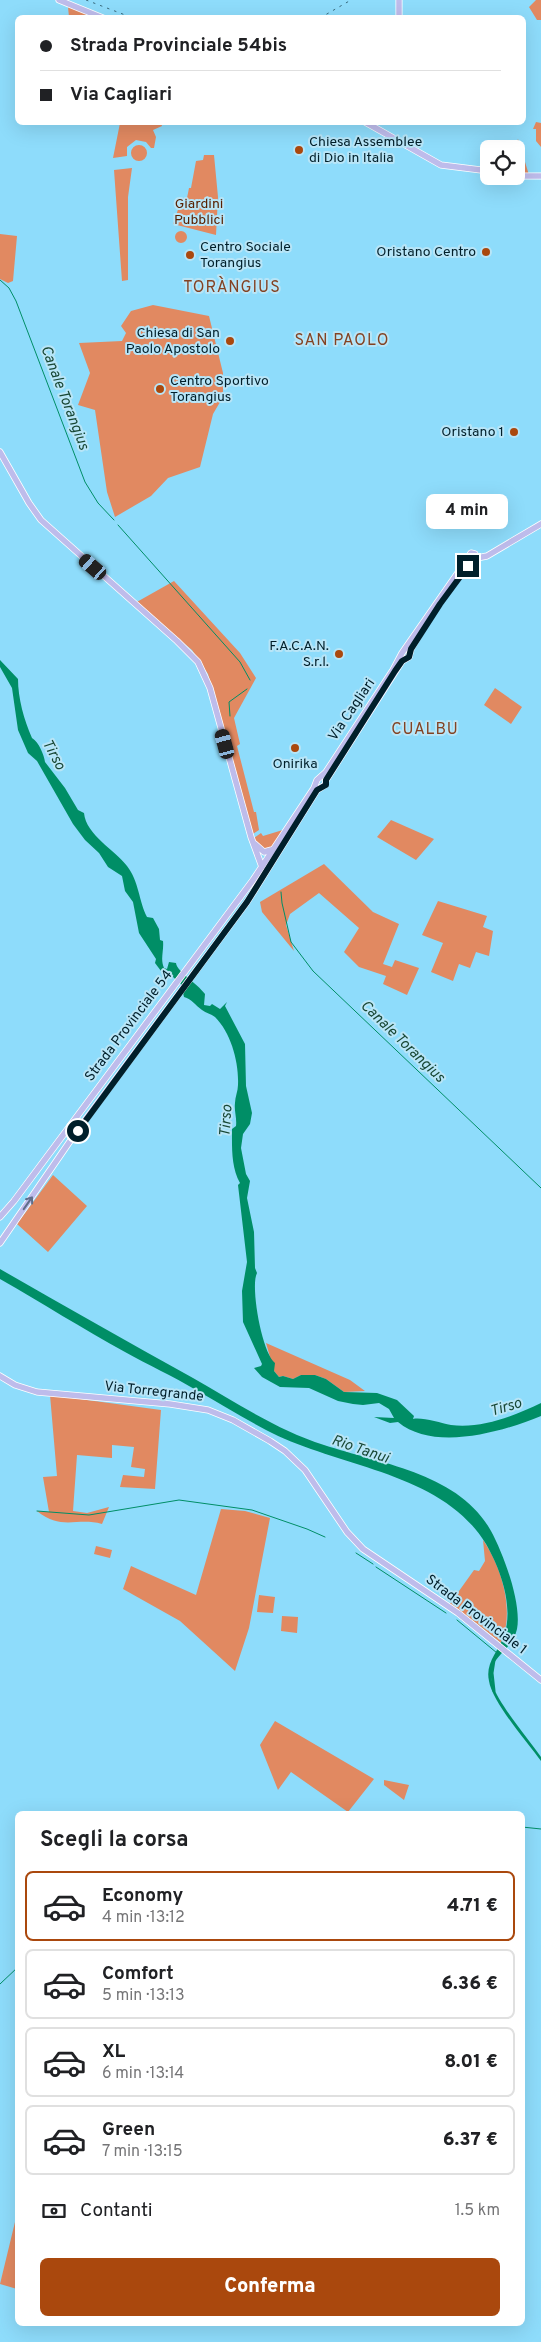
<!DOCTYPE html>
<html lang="it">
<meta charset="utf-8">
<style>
:root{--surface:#fff;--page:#f2f2f2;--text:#202124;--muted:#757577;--line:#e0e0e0;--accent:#aa480d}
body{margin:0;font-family:Overpass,sans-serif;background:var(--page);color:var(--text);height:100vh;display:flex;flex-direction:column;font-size:19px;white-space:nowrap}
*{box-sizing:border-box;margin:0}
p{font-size:16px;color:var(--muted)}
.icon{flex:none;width:28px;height:28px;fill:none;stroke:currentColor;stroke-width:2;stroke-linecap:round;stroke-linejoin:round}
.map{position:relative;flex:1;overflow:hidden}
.sheet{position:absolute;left:15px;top:1811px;width:510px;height:515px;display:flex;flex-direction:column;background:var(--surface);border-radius:8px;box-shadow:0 5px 20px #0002}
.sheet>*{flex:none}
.banner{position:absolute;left:15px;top:15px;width:511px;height:110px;border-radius:8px;box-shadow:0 5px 20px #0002;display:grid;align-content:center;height:110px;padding:0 25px;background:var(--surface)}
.controls{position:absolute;left:480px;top:140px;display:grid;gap:10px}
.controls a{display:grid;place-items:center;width:45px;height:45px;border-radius:8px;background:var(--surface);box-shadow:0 5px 20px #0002;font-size:25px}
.end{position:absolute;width:22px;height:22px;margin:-11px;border:6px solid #001f2a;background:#fff;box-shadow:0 0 0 2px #fff}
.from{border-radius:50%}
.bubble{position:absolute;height:35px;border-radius:8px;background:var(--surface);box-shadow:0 5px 20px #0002;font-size:16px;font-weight:800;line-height:35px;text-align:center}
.car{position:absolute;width:15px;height:30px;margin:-15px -8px;border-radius:6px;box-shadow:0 0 4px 1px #0007;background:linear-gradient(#222 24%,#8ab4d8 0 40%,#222 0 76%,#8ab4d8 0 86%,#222 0)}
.banner b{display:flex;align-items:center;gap:18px;height:48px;font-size:19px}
.banner b+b{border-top:1px solid var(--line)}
.banner i{width:12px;height:12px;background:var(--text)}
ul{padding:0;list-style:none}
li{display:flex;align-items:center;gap:15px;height:70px;margin:0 10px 8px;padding:0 15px;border:2px solid var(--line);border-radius:8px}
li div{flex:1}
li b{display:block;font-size:19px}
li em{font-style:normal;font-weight:800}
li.current{border-color:var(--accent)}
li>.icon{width:45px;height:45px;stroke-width:1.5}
h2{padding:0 25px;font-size:22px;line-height:60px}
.pay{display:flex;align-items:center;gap:12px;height:55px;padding:0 25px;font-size:19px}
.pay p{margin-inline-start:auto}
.primary-button{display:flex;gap:10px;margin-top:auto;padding:10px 25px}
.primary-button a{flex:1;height:58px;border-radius:8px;background:var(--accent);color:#fff;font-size:20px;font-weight:800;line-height:58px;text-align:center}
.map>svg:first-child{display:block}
.green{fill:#e18961}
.water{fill:#008e66}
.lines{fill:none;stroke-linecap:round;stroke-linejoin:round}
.stream{stroke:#008e66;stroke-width:1}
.canal{stroke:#008e66;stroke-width:3}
.major-casing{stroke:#fff;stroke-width:7}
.major{stroke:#bebceb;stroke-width:5.5}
.rail{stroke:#3a6c7f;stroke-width:1;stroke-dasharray:2.5 5;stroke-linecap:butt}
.oneway{stroke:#5f6e8a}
.route{stroke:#001f2a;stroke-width:6}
.poi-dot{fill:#aa480d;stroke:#b8e5f7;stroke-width:2}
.labels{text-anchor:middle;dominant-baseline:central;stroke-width:4;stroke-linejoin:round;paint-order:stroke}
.poi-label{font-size:14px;fill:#001f2a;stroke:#b8e5f7;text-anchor:end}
.park-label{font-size:14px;fill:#582102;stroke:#b8e5f7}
.street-label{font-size:14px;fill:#001f2a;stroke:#b8e5f7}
.water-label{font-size:15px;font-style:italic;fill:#184735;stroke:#b8e5f7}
.quarter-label{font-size:16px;letter-spacing:1px;fill:#834222;stroke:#b8e5f7}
</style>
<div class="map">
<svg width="541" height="2342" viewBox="0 0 541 2342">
<rect width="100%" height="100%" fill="#8edcfb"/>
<path class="green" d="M536,0H541V20H537L529,7Z
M68,7L94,17H69Z
M536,122L541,123V147L536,141V129H533Z
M120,123H161L162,126L153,130L156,137L154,148H151L146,142L136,140L127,147V156L113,158Z
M518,139L529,175H524L515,146Z
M131 153a8 8 0 1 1 16 0a8 8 0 1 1-16 0Z
M204,155H214L218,197L216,235L173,224L182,198H187L189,188H191L196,161L203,160Z
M132,168L128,197V280L122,281L114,170Z
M175 237a6 6 0 1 1 12 0a6 6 0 1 1-12 0Z
M0,234L17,236L13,281L8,283L0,279Z
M153,305L209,316L223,373V397L213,414L200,467L168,478L151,496L115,517L107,492L95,410L78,405L90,373L79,343L122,341L126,333L121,326L131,311Z
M174,581L240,653L256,678L234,718L240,744L237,746L254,812H256L259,830L253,834L208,674L192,650L135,603Z
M495,688L522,707L511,724L484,705Z
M391,820L434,839L416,860L377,837Z
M286,829L273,848L265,850L255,843L254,838L261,833L263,836Z
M324,864L373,912L399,924L383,964L392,967L395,960L419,968L407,995L383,984L386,976L359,967L344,952L359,928L319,893L290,914L286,925L294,951L262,912L260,902Z
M438,901L487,916L483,927L493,931L489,956L476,952L470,968L459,964L453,981L431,972L443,943L422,935Z
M53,1175L87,1206L48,1252L17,1224Z
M266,1343L350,1380L365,1391L344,1392L326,1379L315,1375H301L293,1379L283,1376L279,1377L274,1371Z
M50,1395L161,1410L155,1489L120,1487L123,1475L144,1477L145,1469L131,1467L134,1447L112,1445V1458L77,1455L73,1511L87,1513L109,1507L102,1524C77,1517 61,1531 37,1511L49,1512L43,1477L57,1476Z
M221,1509L245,1511L270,1518L249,1628L235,1671L180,1621L123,1589L131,1566L196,1595Z
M483,1540C502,1568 515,1611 501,1643L476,1623L449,1605L474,1570L479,1571L485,1561Z
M96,1546L112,1550L110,1558L94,1554Z
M259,1595L275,1597L273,1613L257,1612Z
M282,1616L298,1617L297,1633L281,1631Z
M275,1721L374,1779L348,1812L291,1772L278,1790L260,1745Z
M384,1780L409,1785L404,1800L384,1785Z
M15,2222H18L17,2289L0,2284Z"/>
<path class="water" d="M0,660L18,679C18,698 24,720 32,738C39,742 44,755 45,762L65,788L78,810L84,813C86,835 115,850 127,866C139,881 139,902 147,917L153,918L159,929L160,940L163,941C164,951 160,959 164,968L167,969L169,962L176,963C177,972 197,983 205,994L204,1005L210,1006L212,1004L220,1009L227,1002L225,1006L245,1044L246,1086L252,1113L250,1124L243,1134L241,1148L246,1174L250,1181L247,1198L254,1232L255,1268L257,1273C250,1286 262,1353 275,1363L274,1371L279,1377L283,1376L293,1379L301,1375H315L326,1379L344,1392L377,1393L397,1400L414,1416L413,1419C422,1417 440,1423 451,1425C481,1429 514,1416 541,1403V1416C502,1432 434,1452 398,1422L390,1423L374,1417L394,1418L389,1409L379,1403L363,1405L353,1404L338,1401L309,1388L280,1387L262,1377L254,1368L261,1366L262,1364L243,1322L242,1291L247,1262L238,1185L240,1183C231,1167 232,1147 232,1129L236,1126C237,1118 234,1111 235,1103C235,1097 238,1091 238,1085C239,1062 231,1033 215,1017C211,1014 206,1013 202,1010C195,1005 192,999 184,997L181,984L173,977L167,979L155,963L156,959L139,933L133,902L125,891L122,876L108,867L99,853L85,840L73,824L37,761L28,753L18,730L12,688L0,667Z
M0,1269C64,1306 128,1342 193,1378C235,1402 277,1430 324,1445C381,1464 459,1473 491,1531C503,1553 522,1603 517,1629C512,1653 484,1657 493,1685C497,1702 530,1741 541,1757V1761C528,1743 492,1702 489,1681C485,1663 498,1652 504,1636C514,1607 501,1570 486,1544C442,1471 335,1467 266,1430C242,1417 219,1403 196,1390C173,1376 148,1365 125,1352C83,1329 42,1303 0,1279Z"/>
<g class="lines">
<path class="stream" d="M0,280L9,288L16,301L85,482L98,503L114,520
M118,525L240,662L250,680
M230,716L229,702L247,689
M281,892L282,903L291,942L313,971L541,1188
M37,1511L89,1515L179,1500L252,1510L307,1529L325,1537
M356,1553L373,1564
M376,1567L446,1613
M457,1620L497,1653
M522,1827L541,1829
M0,1984L18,1967"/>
<path class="canal" d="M494,1691L492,1673L494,1660"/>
<defs>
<path id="major" d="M59,0L103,18
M399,0V18
M365,122L441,165L489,171
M516,176H541
M0,452L29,503L41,520L177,641L198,662L210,688L251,837L262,867
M477,558L487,556L541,524
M255,844L264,852L275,849
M0,1217L14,1201L253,880L314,788L317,780L326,772L393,670L402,653L464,564L471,553L475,554L476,561C453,575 425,625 411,649L409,657L402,661L326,780L325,785L317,790L247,902L77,1131L0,1243
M0,1376L15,1385L37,1392L170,1404L208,1410L233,1420L270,1441L285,1451L305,1470L347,1532L363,1549L458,1613L541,1680"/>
</defs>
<use href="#major" class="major-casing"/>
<use href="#major" class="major"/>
<path class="rail" d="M86,0L133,18
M320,18L351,0"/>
</g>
<defs><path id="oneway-shaft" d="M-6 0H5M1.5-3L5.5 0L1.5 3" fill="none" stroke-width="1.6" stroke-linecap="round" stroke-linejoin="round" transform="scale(1.25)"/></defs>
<use class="oneway" href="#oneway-shaft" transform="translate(28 1203) rotate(-55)"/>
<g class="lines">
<path class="route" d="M78,1131L247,902L317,790L326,785V780L395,671L402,661L409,657L411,649L440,604L468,566"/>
</g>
<g class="poi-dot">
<circle cx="299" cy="150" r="5"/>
<circle cx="486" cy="252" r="5"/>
<circle cx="190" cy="255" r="5"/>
<circle cx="230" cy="341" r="5"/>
<circle cx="160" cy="389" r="5"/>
<circle cx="514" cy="432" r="5"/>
<circle cx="339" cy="654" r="5"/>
<circle cx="295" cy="748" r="5"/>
</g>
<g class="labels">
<g class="poi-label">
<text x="309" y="142" text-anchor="start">Chiesa Assemblee<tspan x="309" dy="16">di Dio in Italia</tspan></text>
<text x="200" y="247" text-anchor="start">Centro Sociale<tspan x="200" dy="16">Torangius</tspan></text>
<text x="476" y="252">Oristano Centro</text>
<text x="220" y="333">Chiesa di San<tspan x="220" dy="16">Paolo Apostolo</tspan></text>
<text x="170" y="381" text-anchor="start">Centro Sportivo<tspan x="170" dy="16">Torangius</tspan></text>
<text x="504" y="432">Oristano 1</text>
<text x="329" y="646">F.A.C.A.N.<tspan x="329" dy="16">S.r.l.</tspan></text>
<text x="295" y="764" text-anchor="middle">Onirika</text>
</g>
<g class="park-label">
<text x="199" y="204">Giardini<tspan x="199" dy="16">Pubblici</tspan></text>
</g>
<g class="street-label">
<text transform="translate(352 710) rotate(-56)">Via Cagliari</text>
<text transform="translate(129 1026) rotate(-53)">Strada Provinciale 54</text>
<text transform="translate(154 1392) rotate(6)">Via Torregrande</text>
<text transform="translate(476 1615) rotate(37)">Strada Provinciale 1</text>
</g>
<g class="water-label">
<text transform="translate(64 398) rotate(69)">Canale Torangius</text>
<text transform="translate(53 755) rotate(62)">Tirso</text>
<text transform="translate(402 1042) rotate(44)">Canale Torangius</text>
<text transform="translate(227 1121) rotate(-86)">Tirso</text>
<text transform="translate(506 1408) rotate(-17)">Tirso</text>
<text transform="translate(360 1450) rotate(19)">Rio Tanui</text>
</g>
<g class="quarter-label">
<text x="232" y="288">TORÀNGIUS</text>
<text x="342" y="341">SAN PAOLO</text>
<text x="425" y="730">CUALBU</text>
</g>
</g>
</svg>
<div class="controls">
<a><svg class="icon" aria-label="locate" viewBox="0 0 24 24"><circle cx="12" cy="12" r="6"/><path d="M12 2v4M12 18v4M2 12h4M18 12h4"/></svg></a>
</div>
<i class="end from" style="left:78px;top:1131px"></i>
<i class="end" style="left:468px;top:566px"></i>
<div class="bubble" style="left:426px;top:494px;width:82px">4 min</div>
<i class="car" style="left:93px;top:567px;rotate:311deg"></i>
<i class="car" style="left:225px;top:744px;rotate:345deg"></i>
<div class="banner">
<b><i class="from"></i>Strada Provinciale 54bis</b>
<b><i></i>Via Cagliari</b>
</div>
<section class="sheet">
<h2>Scegli la corsa</h2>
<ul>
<li class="current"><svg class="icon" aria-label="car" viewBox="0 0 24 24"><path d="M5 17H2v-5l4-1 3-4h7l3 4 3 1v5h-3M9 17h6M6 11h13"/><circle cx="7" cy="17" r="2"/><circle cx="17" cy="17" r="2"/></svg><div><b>Economy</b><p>4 min · 13:12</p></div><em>4.71 €</em></li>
<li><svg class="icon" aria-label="car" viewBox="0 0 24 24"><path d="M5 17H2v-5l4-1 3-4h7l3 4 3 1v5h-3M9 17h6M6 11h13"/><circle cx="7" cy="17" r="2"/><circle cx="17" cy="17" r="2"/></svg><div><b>Comfort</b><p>5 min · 13:13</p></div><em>6.36 €</em></li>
<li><svg class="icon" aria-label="car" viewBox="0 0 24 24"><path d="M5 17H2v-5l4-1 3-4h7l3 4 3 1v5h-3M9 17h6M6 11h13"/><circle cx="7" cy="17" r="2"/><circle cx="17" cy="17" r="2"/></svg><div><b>XL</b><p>6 min · 13:14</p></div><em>8.01 €</em></li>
<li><svg class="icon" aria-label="car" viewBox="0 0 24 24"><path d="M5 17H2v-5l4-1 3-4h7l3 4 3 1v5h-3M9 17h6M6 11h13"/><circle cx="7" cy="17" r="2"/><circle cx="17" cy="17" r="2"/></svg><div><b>Green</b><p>7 min · 13:15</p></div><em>6.37 €</em></li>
</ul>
<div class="pay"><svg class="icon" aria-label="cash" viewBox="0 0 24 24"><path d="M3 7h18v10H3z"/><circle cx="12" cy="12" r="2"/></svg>Contanti<p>1.5 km</p></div>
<div class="primary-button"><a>Conferma</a></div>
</section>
</div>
